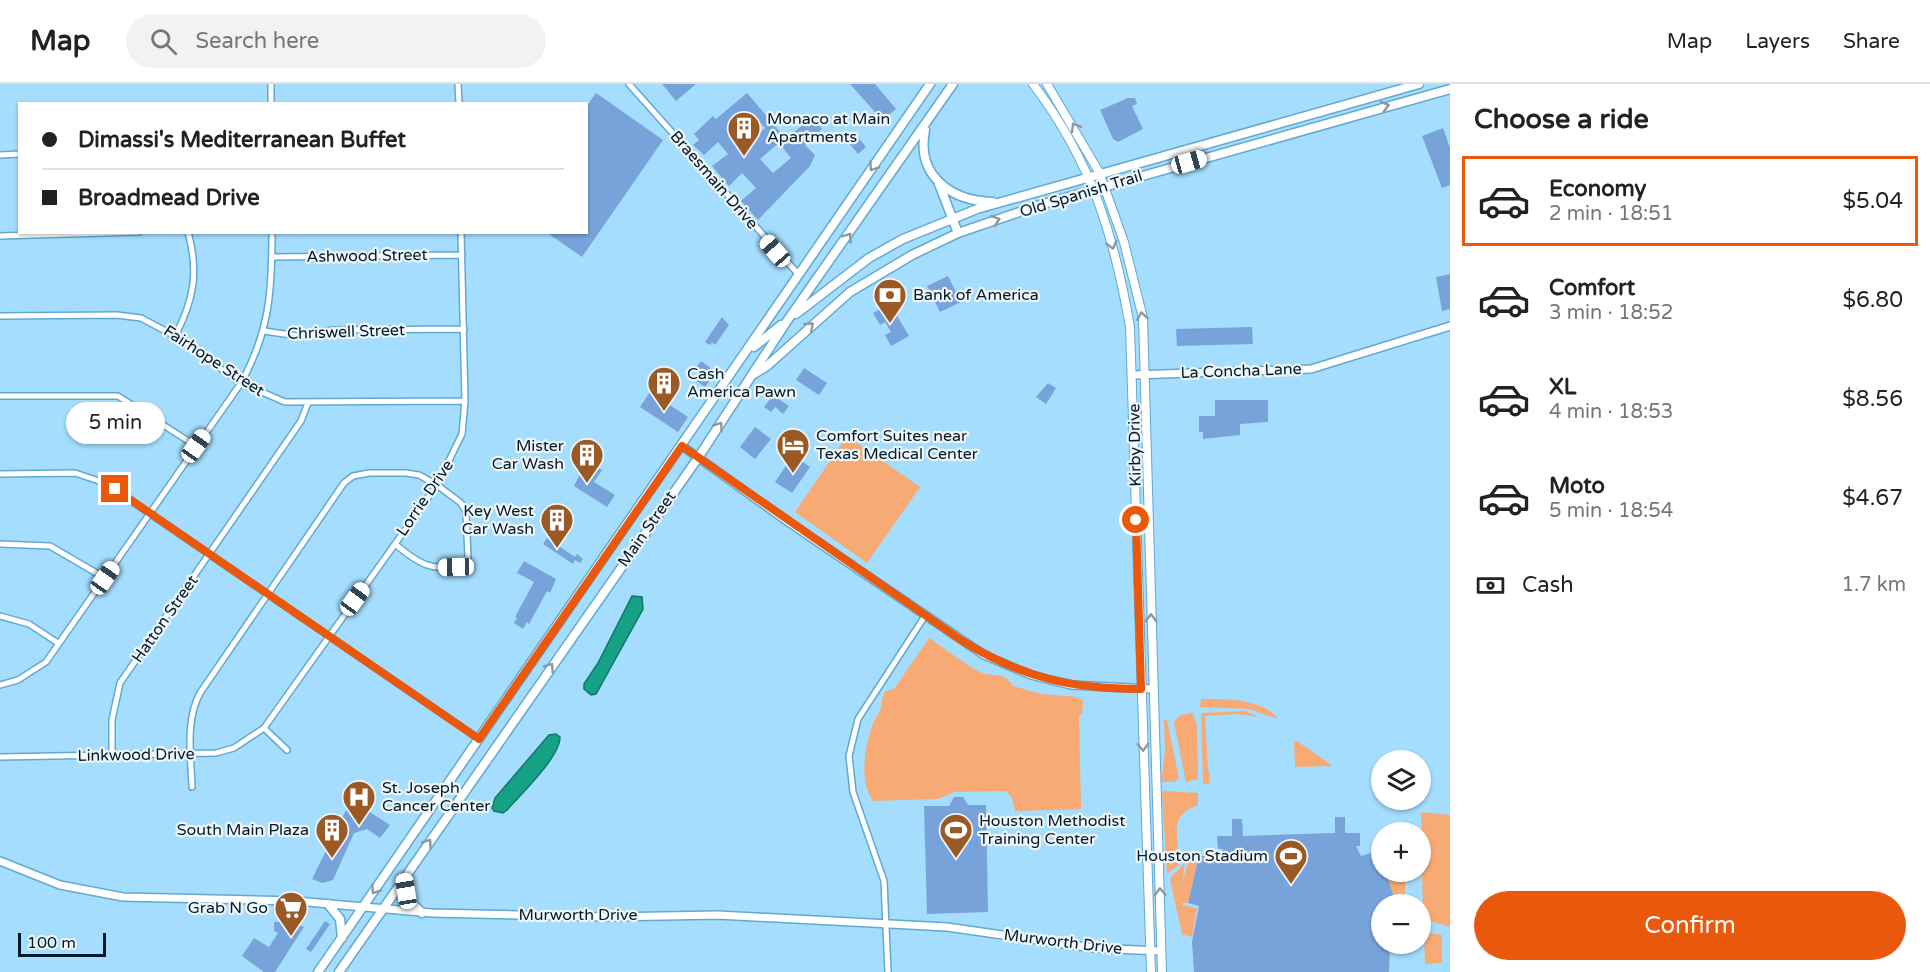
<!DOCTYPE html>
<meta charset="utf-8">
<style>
:root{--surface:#fff;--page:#f2f2f2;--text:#222;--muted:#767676;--line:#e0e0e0;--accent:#ea580c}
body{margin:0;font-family:"Varela Round",sans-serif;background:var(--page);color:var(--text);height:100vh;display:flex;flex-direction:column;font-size:22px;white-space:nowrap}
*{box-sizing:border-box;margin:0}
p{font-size:20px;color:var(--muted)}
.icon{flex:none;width:33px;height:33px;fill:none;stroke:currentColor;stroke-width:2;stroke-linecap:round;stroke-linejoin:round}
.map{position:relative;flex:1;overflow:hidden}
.sheet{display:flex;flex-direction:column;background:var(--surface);width:480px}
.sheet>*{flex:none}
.top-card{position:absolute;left:18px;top:18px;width:570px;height:132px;border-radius:0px;box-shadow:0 2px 4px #0004;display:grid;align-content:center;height:132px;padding:0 24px;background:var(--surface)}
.controls{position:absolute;left:1371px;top:666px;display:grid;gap:12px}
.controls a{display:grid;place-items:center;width:60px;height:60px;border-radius:50%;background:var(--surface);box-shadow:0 2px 4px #0004;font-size:30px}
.scale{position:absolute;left:18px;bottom:15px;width:88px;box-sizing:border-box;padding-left:6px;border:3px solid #001929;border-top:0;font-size:16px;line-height:21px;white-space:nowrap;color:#001929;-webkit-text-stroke:4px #eff6fa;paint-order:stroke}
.end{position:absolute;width:27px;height:27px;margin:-14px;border:8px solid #ea580c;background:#fff;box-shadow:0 0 0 3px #fff}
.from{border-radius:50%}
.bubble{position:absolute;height:42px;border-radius:21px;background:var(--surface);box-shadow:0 2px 4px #0004;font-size:20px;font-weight:600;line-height:42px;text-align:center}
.car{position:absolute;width:18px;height:36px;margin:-18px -9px;border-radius:8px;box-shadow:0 0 4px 2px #0007;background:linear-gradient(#fff 24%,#345 0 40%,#fff 0 76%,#345 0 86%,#fff 0)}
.top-card b{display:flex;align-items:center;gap:21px;height:57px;font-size:22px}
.top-card b+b{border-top:2px solid var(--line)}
.top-card i{width:15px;height:15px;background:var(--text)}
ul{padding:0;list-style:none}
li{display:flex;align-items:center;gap:18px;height:90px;margin:0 12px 9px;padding:0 12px;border:3px solid transparent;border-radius:0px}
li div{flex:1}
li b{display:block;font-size:22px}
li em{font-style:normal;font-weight:600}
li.on{border-color:var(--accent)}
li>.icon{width:54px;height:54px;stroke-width:1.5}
h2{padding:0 24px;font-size:27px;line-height:72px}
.pay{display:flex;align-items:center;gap:15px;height:66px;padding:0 24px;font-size:22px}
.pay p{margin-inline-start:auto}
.button{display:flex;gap:12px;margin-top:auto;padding:12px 24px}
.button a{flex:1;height:69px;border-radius:36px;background:var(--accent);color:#fff;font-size:24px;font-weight:600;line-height:69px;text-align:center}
header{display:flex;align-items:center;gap:36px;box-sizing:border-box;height:84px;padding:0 30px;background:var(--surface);border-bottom:2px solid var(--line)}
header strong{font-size:28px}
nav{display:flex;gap:33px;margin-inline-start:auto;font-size:21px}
.search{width:420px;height:54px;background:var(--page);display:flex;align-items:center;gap:15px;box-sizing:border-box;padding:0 21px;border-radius:33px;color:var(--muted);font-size:22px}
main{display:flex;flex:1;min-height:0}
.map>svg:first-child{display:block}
.green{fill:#f8aa75}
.water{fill:#16a186;stroke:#0f786a;stroke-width:1.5}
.building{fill:#78a3da;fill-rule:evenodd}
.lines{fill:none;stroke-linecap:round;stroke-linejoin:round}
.minor-casing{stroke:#61a9d1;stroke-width:8}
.tertiary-casing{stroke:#61a9d1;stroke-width:10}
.secondary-casing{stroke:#61a9d1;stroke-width:10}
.primary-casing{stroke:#61a9d1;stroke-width:11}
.minor{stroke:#fff;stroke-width:5}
.tertiary{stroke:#fff;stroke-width:7}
.secondary{stroke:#fff;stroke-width:8}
.primary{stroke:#fff;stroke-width:8}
.oneway{stroke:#8c989f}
.route{stroke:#ea580c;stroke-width:8}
.labels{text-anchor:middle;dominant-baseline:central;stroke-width:4.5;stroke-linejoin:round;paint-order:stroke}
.poi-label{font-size:16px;fill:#001929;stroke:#eff6fa;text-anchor:start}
.street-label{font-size:16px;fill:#001929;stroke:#eff6fa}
</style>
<header>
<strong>Map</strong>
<div class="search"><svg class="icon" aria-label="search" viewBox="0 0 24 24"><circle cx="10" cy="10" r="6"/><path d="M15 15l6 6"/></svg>Search here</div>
<nav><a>Map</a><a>Layers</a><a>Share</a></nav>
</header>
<main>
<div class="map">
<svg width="1450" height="888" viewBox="0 0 1450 888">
<rect width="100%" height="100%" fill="#a4ddfe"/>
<path class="green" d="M847,352L920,403L867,479L795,428Z
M929,554C941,562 974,587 985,590C998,592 1005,589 1013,602L1041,610L1077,613L1083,617L1082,630L1079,631L1081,725L1015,727L1012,714L1006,707L954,708L938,715L873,717C859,699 865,662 872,642C874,636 879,630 881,624C882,616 881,614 886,607L894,605Z
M1201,615C1225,615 1262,614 1278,635L1249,625L1200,623Z
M1245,627L1259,633L1237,630L1205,632L1208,687L1210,689L1209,700H1203L1201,629Z
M1193,629L1197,642L1198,695L1186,698L1174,638L1180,631Z
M1164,635L1167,636L1179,694L1174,698H1161L1165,667Z
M1294,657H1297L1333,682L1295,683Z
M1165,707L1198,709V721C1173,730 1176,743 1178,765C1179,771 1178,774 1180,780L1167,790L1162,708Z
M1421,728L1450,731V843L1423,835Z
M1197,768L1199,769L1188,819H1182V801V821L1197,824L1192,853L1182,850L1170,795L1185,778L1182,799L1189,775Z
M1386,788H1405V820H1396Z
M1424,848L1442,851V879L1425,880Z"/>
<path class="water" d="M632,512L642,513L643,525L596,610L591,611L584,605V600L598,579Z
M556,650L560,653C560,673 521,710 507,726L503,729L494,727L492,724L495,714L549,651Z"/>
<path class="building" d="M662,0H696L676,17Z
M850,0H875L896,25L882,36Z
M596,9L663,56L582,173L546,148H586V23Z
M747,9L786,55L812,33L822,45L805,61L815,71L810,82L758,136L741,117L756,104L742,89L729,102L712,82L728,70L718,58L704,71L693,61L699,56L694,50L713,32L716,35ZM753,31L765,44L746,61L734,47ZM779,59L791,74L773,89L760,75Z
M1128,14H1135L1137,20L1132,22L1143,45L1118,58L1113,55L1100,26Z
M1443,44L1450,64V101L1442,104L1422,52Z
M856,51L866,63L858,70L848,58Z
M1450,190V225L1442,227L1436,193Z
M948,192L961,218L940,228L927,202Z
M890,220L909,252L891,262L885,251L891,248L885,238L880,241L873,229Z
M722,233L729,241L715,261L712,258L710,261L705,258Z
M1252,243L1253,260L1177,262L1176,245Z
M701,277L716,288L705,303L694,295L699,288L695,285Z
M804,284L827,299L819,311L796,296Z
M1048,299L1056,304L1046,320L1036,313Z
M650,308L688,333L678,348L640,323Z
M773,311L789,322L783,330L775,323L771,328L764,323Z
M1215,316H1268V338L1240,340V351L1203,355V348H1199V332H1215Z
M755,343L771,355L755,375L740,363Z
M793,371L810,383L792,409L775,398Z
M587,377L602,386L594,398L615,411L607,423L574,402Z
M547,454L575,473L577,470L583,475L580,479L575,476L573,480L543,460Z
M524,477L556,495L550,509L547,507L529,540L527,538L523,545L514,539L517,534L515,533L534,498L517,489Z
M954,713H963L968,721H986L988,828L927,830L924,722H949Z
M351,716L390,741L380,754L367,745L354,749L333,796L322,799L312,795Z
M1335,733H1345V749H1360V762H1356L1361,772L1379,767L1382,788H1386L1394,814L1381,818L1382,860H1390L1389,888H1194L1192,858L1199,822L1188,819L1199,771L1218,775L1223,765H1218L1217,752H1232V735H1242L1243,752L1335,749Z
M290,837L304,843L275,888H264L242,872L254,854L269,863L278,849L274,847V838Z
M325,837L330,840L311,868L306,865Z"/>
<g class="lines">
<defs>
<path id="minor" d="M271,0V20
M458,0L459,20
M629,0L799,191
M0,71L20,70
M0,152L139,148
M272,173L462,171
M0,232L117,231L141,234L175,252L241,299L285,318L465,317
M264,247L298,252L332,246L464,245
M175,252C194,216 199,188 188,148
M0,312H118L196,362
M0,390L75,389L105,399L479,655
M0,460L50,462L105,494
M0,532L29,540L58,559
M0,601L18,596L46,578L241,299C270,247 272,206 272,148
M264,644L287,666
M112,671V636L120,599L301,337L308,319
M0,673L216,669L234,664L264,644L437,401L462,350L465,317L461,148
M192,703C191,672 185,637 200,609L344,399L353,392L369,389H406L419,391L437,401L461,419L466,428L468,473L464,481C431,488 419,480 395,460
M888,888L884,797L853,708L849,672L858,635L925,532"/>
<path id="tertiary" d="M1133,291L1311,285L1450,242
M682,362L784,435L984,571L1031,591L1071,601L1152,605
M0,777L60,801L123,813L296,817L432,829L609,833L718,831L947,843L1093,864L1161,867"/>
<path id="secondary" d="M1033,0C1091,76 1114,151 1130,243L1151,888
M1047,0L1099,88L1124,158L1143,234L1162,888"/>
<path id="primary" d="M925,46C916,92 951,117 993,118
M939,100L958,149
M796,230L869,174L903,155L977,125L1419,0
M754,263L781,241
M754,290L767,282L850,208L912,171L958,149L1040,121L1450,5
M404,794L410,817L422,829
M328,820L340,835L342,854
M318,888L930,0
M339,888L698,374L787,237L953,0"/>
</defs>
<use href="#minor" class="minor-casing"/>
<use href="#tertiary" class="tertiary-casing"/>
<use href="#secondary" class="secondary-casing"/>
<use href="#primary" class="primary-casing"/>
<use href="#minor" class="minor"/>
<use href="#tertiary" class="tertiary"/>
<use href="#secondary" class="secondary"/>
<use href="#primary" class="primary"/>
</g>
<defs><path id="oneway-chevron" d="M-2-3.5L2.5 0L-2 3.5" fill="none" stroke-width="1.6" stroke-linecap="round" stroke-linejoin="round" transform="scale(1.5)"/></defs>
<g class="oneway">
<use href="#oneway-chevron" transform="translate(1385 22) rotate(-16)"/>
<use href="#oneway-chevron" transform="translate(1075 43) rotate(-120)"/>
<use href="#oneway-chevron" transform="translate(873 83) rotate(124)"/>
<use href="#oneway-chevron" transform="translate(996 136) rotate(-19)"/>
<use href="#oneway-chevron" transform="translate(848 153) rotate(-55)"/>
<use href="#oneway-chevron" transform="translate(1112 161) rotate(75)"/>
<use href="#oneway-chevron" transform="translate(1142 232) rotate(-100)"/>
<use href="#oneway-chevron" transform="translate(810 242) rotate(-41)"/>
<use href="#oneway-chevron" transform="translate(719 342) rotate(-56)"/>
<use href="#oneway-chevron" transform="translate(1151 534) rotate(-91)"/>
<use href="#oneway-chevron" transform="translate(550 583) rotate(-55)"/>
<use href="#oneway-chevron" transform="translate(1143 663) rotate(88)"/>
<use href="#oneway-chevron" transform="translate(428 759) rotate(-55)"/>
<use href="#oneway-chevron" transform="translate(375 806) rotate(124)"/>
<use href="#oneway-chevron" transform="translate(1160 808) rotate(-92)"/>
</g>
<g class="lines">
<path class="route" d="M115,405L479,655L682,362L961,556C1020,593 1071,605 1141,605L1136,436"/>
</g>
<defs>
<symbol id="building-pin" viewBox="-11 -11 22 30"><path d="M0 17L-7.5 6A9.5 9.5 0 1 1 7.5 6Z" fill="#9b5926" stroke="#eff6fa"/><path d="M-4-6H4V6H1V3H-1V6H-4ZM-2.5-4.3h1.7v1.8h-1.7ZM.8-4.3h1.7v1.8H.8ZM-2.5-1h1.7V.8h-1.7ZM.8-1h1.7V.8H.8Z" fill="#fff"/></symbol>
<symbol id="bank-pin" viewBox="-11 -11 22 30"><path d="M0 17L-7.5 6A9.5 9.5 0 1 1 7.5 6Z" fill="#9b5926" stroke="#eff6fa"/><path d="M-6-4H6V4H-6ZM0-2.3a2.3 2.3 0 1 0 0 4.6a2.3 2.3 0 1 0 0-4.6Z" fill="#fff"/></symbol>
<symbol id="hotel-pin" viewBox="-11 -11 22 30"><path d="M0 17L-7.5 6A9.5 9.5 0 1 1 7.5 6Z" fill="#9b5926" stroke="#eff6fa"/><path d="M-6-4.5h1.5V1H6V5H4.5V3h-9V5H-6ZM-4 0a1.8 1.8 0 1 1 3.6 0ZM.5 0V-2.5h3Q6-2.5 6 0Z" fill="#fff"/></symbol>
<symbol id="hospital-pin" viewBox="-11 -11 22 30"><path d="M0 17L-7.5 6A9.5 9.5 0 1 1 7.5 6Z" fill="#9b5926" stroke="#eff6fa"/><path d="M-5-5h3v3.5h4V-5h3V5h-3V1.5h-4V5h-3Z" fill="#fff"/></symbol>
<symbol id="stadium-pin" viewBox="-11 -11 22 30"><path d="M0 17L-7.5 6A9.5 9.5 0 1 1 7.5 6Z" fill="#9b5926" stroke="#eff6fa"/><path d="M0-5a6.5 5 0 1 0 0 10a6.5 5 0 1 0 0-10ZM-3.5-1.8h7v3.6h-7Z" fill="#fff"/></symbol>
<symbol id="supermarket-pin" viewBox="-11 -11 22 30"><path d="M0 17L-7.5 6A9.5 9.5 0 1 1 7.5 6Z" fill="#9b5926" stroke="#eff6fa"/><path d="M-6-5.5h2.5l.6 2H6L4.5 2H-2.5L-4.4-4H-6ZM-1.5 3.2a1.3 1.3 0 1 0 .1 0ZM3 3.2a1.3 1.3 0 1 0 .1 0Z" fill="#fff"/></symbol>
</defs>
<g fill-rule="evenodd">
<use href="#building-pin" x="725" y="25" width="38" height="52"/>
<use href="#bank-pin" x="871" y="192" width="38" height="52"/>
<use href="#building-pin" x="645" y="280" width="38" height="52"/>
<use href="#hotel-pin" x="774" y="342" width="38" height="52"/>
<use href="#building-pin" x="568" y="352" width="38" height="52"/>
<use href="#building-pin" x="538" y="417" width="38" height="52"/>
<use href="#hospital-pin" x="340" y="694" width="38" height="52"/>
<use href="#building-pin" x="313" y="727" width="38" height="52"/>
<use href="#stadium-pin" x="937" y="727" width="38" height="52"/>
<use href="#stadium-pin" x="1272" y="753" width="38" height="52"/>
<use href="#supermarket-pin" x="272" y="805" width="38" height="52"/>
</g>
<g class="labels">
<g class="poi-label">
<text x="767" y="35">Monaco at Main<tspan x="767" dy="18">Apartments</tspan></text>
<text x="913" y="211">Bank of America</text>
<text x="687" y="290">Cash<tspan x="687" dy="18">America Pawn</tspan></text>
<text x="816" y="352">Comfort Suites near<tspan x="816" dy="18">Texas Medical Center</tspan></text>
<text x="564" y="362" text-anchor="end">Mister<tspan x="564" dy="18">Car Wash</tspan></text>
<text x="534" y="427" text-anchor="end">Key West<tspan x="534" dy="18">Car Wash</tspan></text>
<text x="382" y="704">St. Joseph<tspan x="382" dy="18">Cancer Center</tspan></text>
<text x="979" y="737">Houston Methodist<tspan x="979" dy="18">Training Center</tspan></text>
<text x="309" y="746" text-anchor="end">South Main Plaza</text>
<text x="1268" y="772" text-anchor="end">Houston Stadium</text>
<text x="268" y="824" text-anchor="end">Grab N Go</text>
</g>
<g class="street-label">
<text transform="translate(714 96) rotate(49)">Braesmain Drive</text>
<text transform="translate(1081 110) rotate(-17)">Old Spanish Trail</text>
<text transform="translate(367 172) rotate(-1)">Ashwood Street</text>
<text transform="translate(346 248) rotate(-2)">Chriswell Street</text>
<text transform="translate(214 277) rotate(33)">Fairhope Street</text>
<text transform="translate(1241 287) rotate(-2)">La Concha Lane</text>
<text transform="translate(1135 361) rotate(-91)">Kirby Drive</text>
<text transform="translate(425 414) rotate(-56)">Lorrie Drive</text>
<text transform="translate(647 445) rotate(-55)">Main Street</text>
<text transform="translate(165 535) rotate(-55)">Hatton Street</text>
<text transform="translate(136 671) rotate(-1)">Linkwood Drive</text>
<text x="578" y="831">Murworth Drive</text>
<text transform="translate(1063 858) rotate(7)">Murworth Drive</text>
</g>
</g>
</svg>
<div class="controls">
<a><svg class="icon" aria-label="layers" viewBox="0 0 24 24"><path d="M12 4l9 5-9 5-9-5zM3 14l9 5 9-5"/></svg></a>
<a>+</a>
<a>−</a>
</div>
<div class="scale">100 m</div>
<i class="end from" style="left:1136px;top:436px"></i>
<i class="end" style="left:115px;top:405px"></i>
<div class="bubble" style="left:66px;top:318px;width:99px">5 min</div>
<i class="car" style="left:1189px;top:78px;rotate:74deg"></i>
<i class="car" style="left:775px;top:167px;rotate:319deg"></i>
<i class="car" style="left:196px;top:362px;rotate:35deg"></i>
<i class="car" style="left:456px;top:483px;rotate:269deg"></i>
<i class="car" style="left:105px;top:494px;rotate:35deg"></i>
<i class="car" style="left:355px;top:515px;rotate:36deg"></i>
<i class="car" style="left:406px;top:807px;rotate:351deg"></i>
<div class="top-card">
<b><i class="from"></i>Dimassi's Mediterranean Buffet</b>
<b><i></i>Broadmead Drive</b>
</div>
</div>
<section class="sheet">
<h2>Choose a ride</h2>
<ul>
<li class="on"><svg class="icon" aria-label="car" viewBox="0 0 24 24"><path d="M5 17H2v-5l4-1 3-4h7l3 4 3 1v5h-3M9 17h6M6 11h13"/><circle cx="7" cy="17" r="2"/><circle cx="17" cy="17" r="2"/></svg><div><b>Economy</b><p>2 min · 18:51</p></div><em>$5.04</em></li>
<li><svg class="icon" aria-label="car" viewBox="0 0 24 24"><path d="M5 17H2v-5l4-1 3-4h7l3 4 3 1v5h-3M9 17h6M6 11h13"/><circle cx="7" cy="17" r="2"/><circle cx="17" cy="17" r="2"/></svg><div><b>Comfort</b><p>3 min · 18:52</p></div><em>$6.80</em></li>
<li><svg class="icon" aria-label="car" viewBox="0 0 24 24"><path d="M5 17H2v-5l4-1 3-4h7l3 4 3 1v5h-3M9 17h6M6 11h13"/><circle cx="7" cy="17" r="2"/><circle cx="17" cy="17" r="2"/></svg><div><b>XL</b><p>4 min · 18:53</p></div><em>$8.56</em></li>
<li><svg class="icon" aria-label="car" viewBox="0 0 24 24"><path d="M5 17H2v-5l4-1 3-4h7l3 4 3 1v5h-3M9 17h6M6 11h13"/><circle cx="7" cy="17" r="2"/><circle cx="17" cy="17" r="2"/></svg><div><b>Moto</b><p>5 min · 18:54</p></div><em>$4.67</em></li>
</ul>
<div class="pay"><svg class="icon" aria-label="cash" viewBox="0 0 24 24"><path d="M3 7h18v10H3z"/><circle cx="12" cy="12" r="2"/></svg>Cash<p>1.7 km</p></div>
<div class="button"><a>Confirm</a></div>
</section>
</main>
